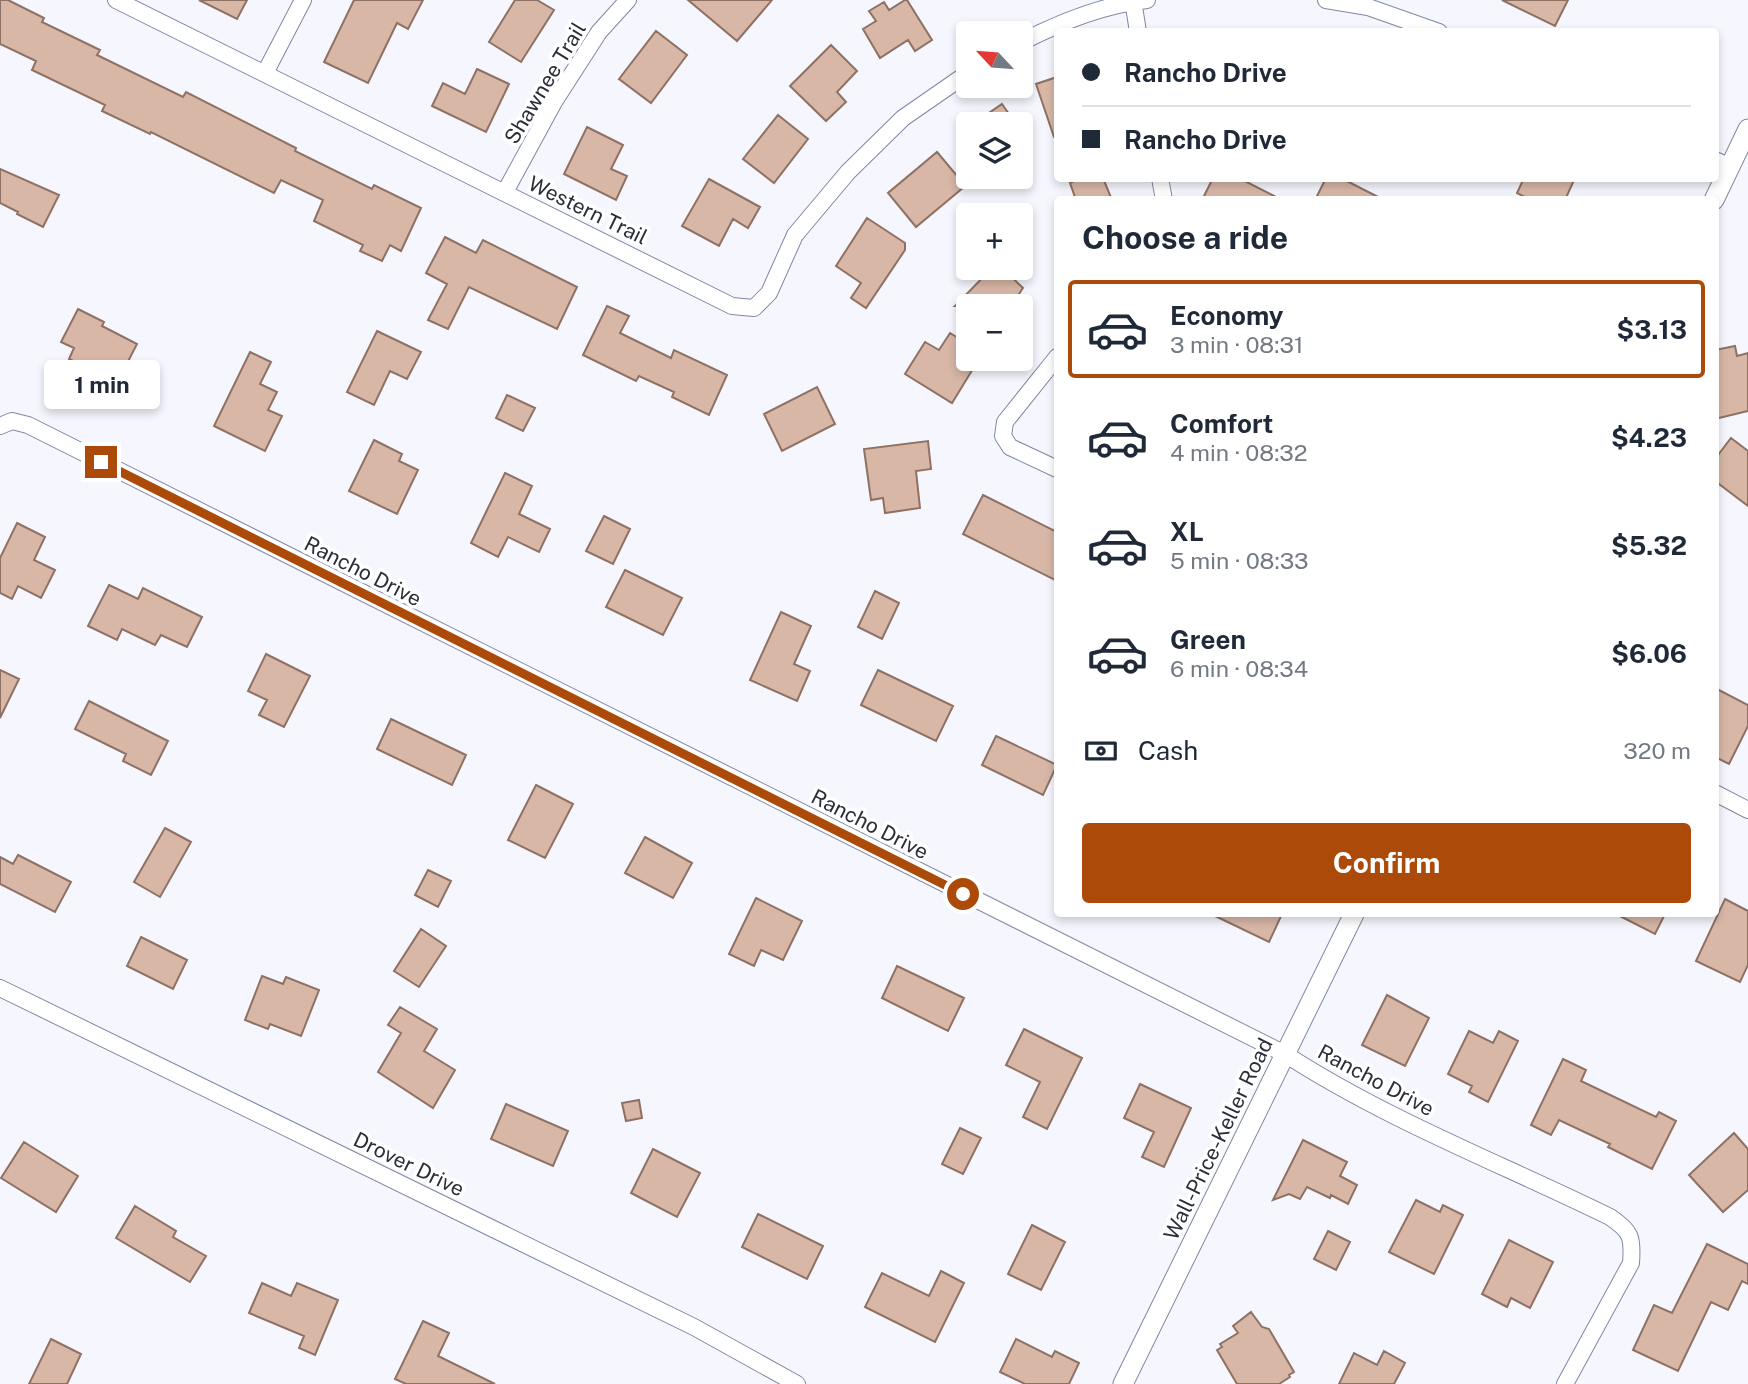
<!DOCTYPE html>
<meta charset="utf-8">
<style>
:root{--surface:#fff;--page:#f6f6f7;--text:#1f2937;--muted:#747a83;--line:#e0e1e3;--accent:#ac4a09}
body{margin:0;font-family:"Public Sans",sans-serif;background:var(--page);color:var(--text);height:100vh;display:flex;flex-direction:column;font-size:26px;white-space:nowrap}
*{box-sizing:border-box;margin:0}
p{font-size:23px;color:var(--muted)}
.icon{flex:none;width:38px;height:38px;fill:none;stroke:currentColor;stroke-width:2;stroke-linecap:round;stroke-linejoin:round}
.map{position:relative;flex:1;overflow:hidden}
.sheet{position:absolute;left:1054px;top:196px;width:665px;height:721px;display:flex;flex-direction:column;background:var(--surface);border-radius:7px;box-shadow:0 4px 10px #0003}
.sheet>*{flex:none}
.hud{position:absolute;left:1054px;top:28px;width:665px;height:154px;border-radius:7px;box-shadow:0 4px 10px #0003;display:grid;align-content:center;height:154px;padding:0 28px;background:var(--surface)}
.needle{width:46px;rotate:296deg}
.tools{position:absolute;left:956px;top:21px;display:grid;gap:14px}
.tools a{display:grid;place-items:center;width:77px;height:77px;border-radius:7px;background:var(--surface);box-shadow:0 4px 10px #0003;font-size:35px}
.end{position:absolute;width:32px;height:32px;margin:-16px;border:9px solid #ac4a09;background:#fff;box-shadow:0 0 0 4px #fff}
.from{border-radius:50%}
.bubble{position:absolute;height:49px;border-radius:7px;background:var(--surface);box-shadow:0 4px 10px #0003;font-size:23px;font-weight:700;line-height:49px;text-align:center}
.hud b{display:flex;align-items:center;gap:24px;height:66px;font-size:26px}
.hud b+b{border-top:2px solid var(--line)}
.hud i{width:18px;height:18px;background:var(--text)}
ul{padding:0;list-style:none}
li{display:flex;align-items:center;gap:21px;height:98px;margin:0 14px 10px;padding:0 14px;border:4px solid transparent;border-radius:7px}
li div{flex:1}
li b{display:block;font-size:26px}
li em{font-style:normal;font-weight:700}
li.active{border-color:var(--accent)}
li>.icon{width:63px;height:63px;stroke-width:1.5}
h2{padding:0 28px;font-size:32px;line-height:84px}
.pay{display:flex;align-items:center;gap:18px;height:77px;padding:0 28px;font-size:26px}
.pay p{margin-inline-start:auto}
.cta{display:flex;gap:14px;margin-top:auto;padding:14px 28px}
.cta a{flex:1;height:80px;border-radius:7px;background:var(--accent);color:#fff;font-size:28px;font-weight:700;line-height:80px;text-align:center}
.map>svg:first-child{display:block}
.building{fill:#d8b7a7;stroke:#8f7163;stroke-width:2}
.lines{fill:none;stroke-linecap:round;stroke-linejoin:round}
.minor-casing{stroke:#8087a4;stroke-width:18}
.tertiary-casing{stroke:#8087a4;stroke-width:21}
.minor{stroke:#fff;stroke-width:16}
.tertiary{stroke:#fff;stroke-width:19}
.route{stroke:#ac4a09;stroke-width:9}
.labels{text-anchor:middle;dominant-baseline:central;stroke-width:7;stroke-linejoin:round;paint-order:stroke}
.street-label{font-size:21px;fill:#2b2e3a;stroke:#fff}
</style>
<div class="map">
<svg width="1748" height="1384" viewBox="0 0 1748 1384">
<rect width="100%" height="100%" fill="#f6f7fe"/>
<path class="building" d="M0,0H8L44,18L42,22L100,50L97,55L183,97L186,92L296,148L295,151L372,189L374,185L421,208L401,251L390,245L382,261L360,251L363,245L314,221L323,200L281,180L274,193L151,132L150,134L102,111L105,105L32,70L36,61L0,44Z
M199,0H247L237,19Z
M354,0H423L408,29L397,23L368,83L324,62Z
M515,0H537L554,10L521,62L489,42Z
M688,0H772L737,41Z
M905,0H907L932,40L915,51L908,40L880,58L863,29L876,21L869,11L884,2L889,10Z
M1502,0H1568L1555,26Z
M656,31L687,55L651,103L619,79Z
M831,45L857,71L837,92L846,102L826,121L790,86Z
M477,69L509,84L486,132L432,106L443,83L465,94Z
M1057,77V136L1054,137L1036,84Z
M1002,104L1016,124H973Z
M778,115L808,139L774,183L743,159Z
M587,127L623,145L611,169L627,176L616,200L564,174Z
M937,152L958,177H976L916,227L888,193Z
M0,169L59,195L43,227L17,214L18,212L0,203Z
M1080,178H1103L1112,200H1076L1070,183Z
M1213,178H1239L1282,200H1202Z
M1326,178H1341L1384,200H1315Z
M1524,178H1575L1565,200H1531L1517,193Z
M709,179L760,207L748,228L733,219L719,246L682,226Z
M867,218L905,243V250L866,308L851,298L861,283L836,266Z
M445,237L476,253L483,240L577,287L557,329L469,287L448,329L428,320L447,284L426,273Z
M992,268H1002L1023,288L1011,306H955Z
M607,306L629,316L620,333L671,358L674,350L727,375L709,415L672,397L674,392L639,376L636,381L583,355Z
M78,309L104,322L102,326L137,344L117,383L69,359L74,348L61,342Z
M377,331L421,352L407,379L390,371L374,405L347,392Z
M950,333L968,344V359H979L952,403L905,374L925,342L939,350Z
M1735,346L1737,356L1748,353V411L1715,419V350Z
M250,352L271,362L260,384L277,392L268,410L282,416L265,451L214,426Z
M817,387L835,424L782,451L764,414Z
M507,395L535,408L523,431L496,418Z
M1731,438L1748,451V506L1715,481V459Z
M374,440L402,454L399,461L418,470L397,514L349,491Z
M928,441L931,469L916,471L920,508L885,513L883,498L871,500L864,449Z
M505,473L532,486L519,514L550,529L539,552L508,537L498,557L471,543Z
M983,495L1057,532V581L963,534Z
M604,516L630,529L613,564L586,551Z
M17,523L45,537L34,560L55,570L41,598L18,586L12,599L0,593V558Z
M625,570L682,598L663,635L606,607Z
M109,585L138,599L143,588L202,617L187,647L161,635L155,645L122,629L117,640L88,626Z
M875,591L899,603L882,639L858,627Z
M781,612L811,626L794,664L810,671L797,701L750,680Z
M266,654L310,676L284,727L259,715L267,700L248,691Z
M0,670L19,679L0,718Z
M878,670L953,706L936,741L861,705Z
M1715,688L1748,705V726L1729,764L1715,757Z
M89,701L168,741L151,775L123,761L126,754L75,729Z
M391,719L466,755L452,785L377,749Z
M996,736L1057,765L1043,795L982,765Z
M536,785L573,804L545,858L508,840Z
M165,828L191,842L160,897L134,882Z
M645,837L692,863L673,898L625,873Z
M18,855L71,882L55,912L0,884V857L13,864Z
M428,870L451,881L438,907L415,895Z
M756,898L802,921L783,960L761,950L754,966L729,954Z
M1725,899L1748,911V965L1740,982L1696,961Z
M1211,914H1282L1269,942Z
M1616,914H1665L1655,934Z
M421,929L446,946L419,987L394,971Z
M141,937L187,960L173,989L127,966Z
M897,966L964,998L948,1031L882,998Z
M262,976L283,984L286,977L319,990L301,1036L270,1024L268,1029L245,1020Z
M1387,995L1429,1018L1405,1066L1362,1045Z
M400,1007L437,1029L424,1051L455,1070L433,1108L378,1072L401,1033L388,1025Z
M1024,1029L1082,1058L1047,1129L1023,1117L1040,1082L1006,1065Z
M1469,1031L1493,1043L1499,1031L1518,1041L1488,1102L1469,1092L1472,1086L1448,1074Z
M1563,1059L1586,1070L1581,1081L1656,1117L1659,1112L1676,1121L1652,1169L1608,1147L1610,1144L1559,1120L1551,1135L1531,1125Z
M1140,1084L1191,1108L1164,1167L1142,1157L1154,1132L1124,1118Z
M639,1100L642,1118L626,1121L622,1103Z
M506,1104L568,1131L553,1166L491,1139Z
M960,1128L981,1138L963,1174L942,1164Z
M1734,1133L1748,1149V1190L1723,1212L1689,1175Z
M1303,1140L1347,1162L1340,1176L1357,1185L1348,1204L1331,1195L1330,1198L1307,1187L1300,1199L1289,1194L1273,1200Z
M24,1142L78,1176L56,1212L1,1178Z
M653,1149L700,1173L677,1217L631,1193Z
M1416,1200L1440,1212L1443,1205L1463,1215L1434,1274L1389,1252Z
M135,1206L176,1231L173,1237L206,1256L190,1282L116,1238Z
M758,1214L823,1246L807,1279L742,1247Z
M1032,1225L1065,1242L1041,1290L1008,1274Z
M1328,1231L1350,1242L1336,1270L1314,1259Z
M1509,1240L1553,1262L1530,1308L1511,1298L1507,1307L1482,1294Z
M1707,1244L1748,1264V1284L1742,1281L1728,1310L1711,1302L1678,1371L1633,1350L1654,1305L1672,1313Z
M941,1271L964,1283L935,1342L865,1307L882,1273L929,1296Z
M262,1283L291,1296L297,1283L338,1300L315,1355L299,1348L304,1336L249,1313Z
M1251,1312L1262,1327L1269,1329L1294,1372L1289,1375L1290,1377L1279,1384H1237L1217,1350L1222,1347L1220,1344L1238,1333L1233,1326Z
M423,1321L449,1333L438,1356L495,1384H406L395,1379Z
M51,1339L81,1354L67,1384H29Z
M1016,1339L1052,1357L1055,1351L1079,1363L1069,1384H1025L1000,1372Z
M1384,1351L1405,1363L1394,1384H1339L1354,1353L1377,1365Z"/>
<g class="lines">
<defs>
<path id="minor" d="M116,0L732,306L754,308L769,293L795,235L848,172L903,118L968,73
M1133,0L1138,32
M1326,0L1368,7L1439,32
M1020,43C1060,22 1102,5 1147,0
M265,73L303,0
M1715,160L1730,167
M1160,178L1164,200
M505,192L554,102L599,32L628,0
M1057,357L1005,422L1003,436L1010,447L1057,469
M0,426L12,421L28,425L1285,1054C1387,1120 1502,1164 1610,1217C1631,1231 1633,1237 1631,1263L1565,1384
M1715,793L1748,810
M0,988L694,1327L797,1384"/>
<path id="tertiary" d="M1714,200L1748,129
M1123,1384L1354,914"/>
</defs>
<use href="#minor" class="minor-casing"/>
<use href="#tertiary" class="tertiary-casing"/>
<use href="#minor" class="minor"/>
<use href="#tertiary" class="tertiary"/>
</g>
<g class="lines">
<path class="route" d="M101,462L963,894"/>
</g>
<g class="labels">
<g class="street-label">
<text transform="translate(545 83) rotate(-59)">Shawnee Trail</text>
<text transform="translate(588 210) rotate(26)">Western Trail</text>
<text transform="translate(363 571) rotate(27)">Rancho Drive</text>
<text transform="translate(870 824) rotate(27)">Rancho Drive</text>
<text transform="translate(1376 1080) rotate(28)">Rancho Drive</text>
<text transform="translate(1218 1139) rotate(-64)">Wall-Price-Keller Road</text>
<text transform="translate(409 1164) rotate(26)">Drover Drive</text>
</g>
</g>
</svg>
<div class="tools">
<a><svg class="needle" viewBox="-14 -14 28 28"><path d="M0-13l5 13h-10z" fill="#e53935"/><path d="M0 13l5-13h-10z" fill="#747a83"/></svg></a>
<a><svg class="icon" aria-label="layers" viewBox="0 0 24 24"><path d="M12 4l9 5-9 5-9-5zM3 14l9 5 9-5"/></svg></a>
<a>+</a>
<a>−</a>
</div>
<i class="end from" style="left:963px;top:894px"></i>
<i class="end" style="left:101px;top:462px"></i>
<div class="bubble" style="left:44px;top:360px;width:116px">1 min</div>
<div class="hud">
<b><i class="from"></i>Rancho Drive</b>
<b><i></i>Rancho Drive</b>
</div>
<section class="sheet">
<h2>Choose a ride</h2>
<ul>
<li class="active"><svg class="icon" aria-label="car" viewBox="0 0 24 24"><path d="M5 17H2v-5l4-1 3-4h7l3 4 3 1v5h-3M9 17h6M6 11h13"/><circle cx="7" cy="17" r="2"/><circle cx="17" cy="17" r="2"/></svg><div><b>Economy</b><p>3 min · 08:31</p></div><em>$3.13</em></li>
<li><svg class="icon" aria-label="car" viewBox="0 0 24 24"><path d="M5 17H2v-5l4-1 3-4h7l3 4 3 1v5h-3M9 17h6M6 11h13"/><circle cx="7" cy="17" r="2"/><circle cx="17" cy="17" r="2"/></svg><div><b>Comfort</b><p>4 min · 08:32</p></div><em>$4.23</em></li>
<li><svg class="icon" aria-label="car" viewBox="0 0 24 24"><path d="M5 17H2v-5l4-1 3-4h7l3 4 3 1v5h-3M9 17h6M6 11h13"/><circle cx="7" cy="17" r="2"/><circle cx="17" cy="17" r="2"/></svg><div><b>XL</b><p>5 min · 08:33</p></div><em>$5.32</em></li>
<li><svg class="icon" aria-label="car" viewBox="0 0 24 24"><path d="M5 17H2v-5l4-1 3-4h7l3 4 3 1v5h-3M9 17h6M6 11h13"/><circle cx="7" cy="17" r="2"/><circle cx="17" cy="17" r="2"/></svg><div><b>Green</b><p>6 min · 08:34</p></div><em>$6.06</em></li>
</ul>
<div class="pay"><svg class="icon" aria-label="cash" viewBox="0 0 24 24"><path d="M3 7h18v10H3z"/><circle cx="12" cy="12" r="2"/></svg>Cash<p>320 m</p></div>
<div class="cta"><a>Confirm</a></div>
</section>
</div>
